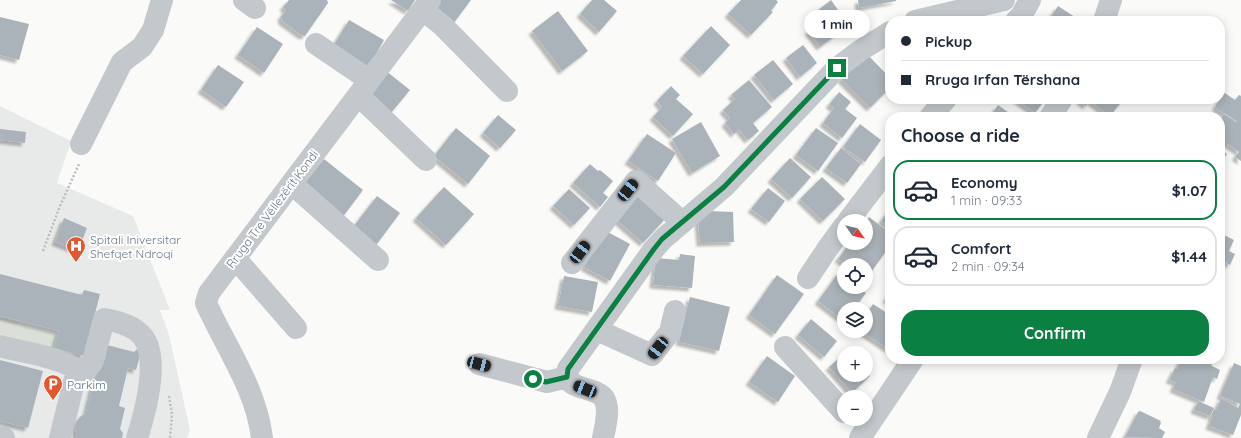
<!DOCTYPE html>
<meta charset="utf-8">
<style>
:root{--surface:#fff;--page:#f2f2f3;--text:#1f2937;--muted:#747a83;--line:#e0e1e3;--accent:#0b8043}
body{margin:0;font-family:Quicksand,sans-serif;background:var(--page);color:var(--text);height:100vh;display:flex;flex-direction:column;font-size:15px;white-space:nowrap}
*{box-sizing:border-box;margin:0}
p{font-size:13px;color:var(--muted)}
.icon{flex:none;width:22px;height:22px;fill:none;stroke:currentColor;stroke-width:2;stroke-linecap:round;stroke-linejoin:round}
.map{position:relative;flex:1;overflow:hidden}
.side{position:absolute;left:885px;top:112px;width:340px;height:252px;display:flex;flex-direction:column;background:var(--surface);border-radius:16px;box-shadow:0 2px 10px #0003}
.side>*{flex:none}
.guide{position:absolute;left:885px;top:16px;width:340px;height:88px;border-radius:16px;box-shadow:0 2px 10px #0003;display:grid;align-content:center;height:88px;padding:0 16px;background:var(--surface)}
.needle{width:26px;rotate:124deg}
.buttons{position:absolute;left:837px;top:214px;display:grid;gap:8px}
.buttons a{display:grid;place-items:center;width:36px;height:36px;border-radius:50%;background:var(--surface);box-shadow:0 2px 10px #0003;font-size:20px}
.end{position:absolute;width:18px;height:18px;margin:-9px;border:5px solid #0b8043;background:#fff;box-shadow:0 0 0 2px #fff}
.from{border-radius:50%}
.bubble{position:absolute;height:28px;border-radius:14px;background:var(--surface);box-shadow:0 2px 10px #0003;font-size:13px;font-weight:800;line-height:28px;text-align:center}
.car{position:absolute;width:12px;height:24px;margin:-12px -6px;border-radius:5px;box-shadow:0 0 3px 1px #0007;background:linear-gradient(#222 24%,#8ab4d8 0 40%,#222 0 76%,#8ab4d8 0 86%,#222 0)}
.guide b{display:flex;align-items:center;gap:14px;height:38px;font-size:15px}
.guide b+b{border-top:1px solid var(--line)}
.guide i{width:10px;height:10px;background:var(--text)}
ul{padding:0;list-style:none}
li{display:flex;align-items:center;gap:12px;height:60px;margin:0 8px 6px;padding:0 8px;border:2px solid var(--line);border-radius:16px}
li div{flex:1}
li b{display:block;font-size:15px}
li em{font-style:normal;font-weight:800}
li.on{border-color:var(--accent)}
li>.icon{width:36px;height:36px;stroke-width:1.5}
h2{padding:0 16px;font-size:18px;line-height:48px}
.action{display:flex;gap:8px;margin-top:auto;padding:8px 16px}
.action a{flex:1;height:46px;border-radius:16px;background:var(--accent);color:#fff;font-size:16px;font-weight:800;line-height:46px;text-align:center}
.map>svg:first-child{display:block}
.built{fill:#e8e9e9}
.green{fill:#dadfd7}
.building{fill:#aab3b9;filter:url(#shadow)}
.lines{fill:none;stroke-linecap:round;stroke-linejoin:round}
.path{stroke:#bbbfc2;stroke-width:2.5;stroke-dasharray:2 2;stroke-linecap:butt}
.minor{stroke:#c3c8cc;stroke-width:22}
.route{stroke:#0b8043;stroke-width:5}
.labels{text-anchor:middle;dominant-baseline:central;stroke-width:4;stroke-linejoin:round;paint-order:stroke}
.street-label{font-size:12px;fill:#657683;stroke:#fff}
.poi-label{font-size:12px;fill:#657683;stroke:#fff;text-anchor:start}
</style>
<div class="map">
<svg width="1241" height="438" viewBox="0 0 1241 438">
<defs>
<filter id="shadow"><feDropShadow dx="-3.5" dy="3.5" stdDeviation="1" flood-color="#0004"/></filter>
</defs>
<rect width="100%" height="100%" fill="#fafaf8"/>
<path class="built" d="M0,106L71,141L57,183L133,216L170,310H160L169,335L190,430L187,438H0Z"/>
<path class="green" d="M0,318L18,322V325L56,334L52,351L0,338Z"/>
<path class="building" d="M289,0H327L328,3L305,36L301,35L282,21L281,17L286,10L283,7Z
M391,0H415L408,11Z
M434,0H471L453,24L429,7Z
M592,0H604L617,11L599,32L580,14Z
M741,0H776L778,2L771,11L773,12L751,35L728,14Z
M831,0L838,10L836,12L847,27L820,47L808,31L814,27L808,18Z
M858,0H896V1L859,8Z
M1058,6L1081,21H1048Z
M558,11L588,51L562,71L532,31Z
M976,14L978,21H950Z
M0,17L29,24L19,60L0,55Z
M349,20L384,40L368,68L332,48Z
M711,26L730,45L703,74L683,56Z
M257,27L283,44L264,73L238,55Z
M803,45L817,63L800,77L786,58Z
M867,54L890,78V88L870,108L841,79Z
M773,60L793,84L774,100L754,75Z
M218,65L244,82L226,107L201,90Z
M386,71L410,90L391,113L368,93Z
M749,80L772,107L753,123L759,131L748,140L739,129L734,134L725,123L730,118L723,110L735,99L731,95Z
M671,86L680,95L676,99L693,114L673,136L653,117L662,107L657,101Z
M839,92L851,102L845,109L857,118L842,138L823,123L834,108L829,105Z
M1225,93L1235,100L1239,95L1241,96V161L1235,157L1239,152L1228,144L1223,151L1227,154L1220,164V120L1224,114L1236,122L1237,121L1216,108V105Z
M1016,99H1046L1035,113Z
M1078,99H1124L1110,116L1090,101L1086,106Z
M998,105L1015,117H990Z
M498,115L516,130L500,148L483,133Z
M701,122L720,156L692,173L672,139Z
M860,124L881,140L865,162L843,147Z
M456,128L490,156L468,184L434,156Z
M816,128L838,143L818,171L796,155Z
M0,129L26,132L25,143L0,140Z
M647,134L676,153L658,181L628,161Z
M841,148L861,164L847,183L826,168Z
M790,158L811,177L792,198L771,179Z
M324,159L363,190L342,218L302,186Z
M590,164L598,171L600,170L613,181L603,193L608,197L600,207L573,183Z
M822,177L845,199L823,221L800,199Z
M444,187L474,214L446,245L416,218Z
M768,188L785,201L769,222L751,209Z
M569,189L590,208L574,225L553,206Z
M640,194L666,218L643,243L617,220Z
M377,196L400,213L374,248L351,230Z
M890,209V227L881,221Z
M709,211L733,212L734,242L700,243L698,220Z
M869,217L890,233V246L866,279V265H847L838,259L850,243H866V222Z
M64,218L87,228L78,251L55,242Z
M604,230L630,244L610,281L584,267Z
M1220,233L1234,240L1229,251L1235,254L1230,265L1224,261L1220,266Z
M680,254L695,256L692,288L653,285L656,258L679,260Z
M839,272L844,276V287H858L866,293L854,309H844V321L818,301Z
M0,274L82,295L84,290L100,294L84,356L54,348L59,331L0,316Z
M777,275L804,294L775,334L749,315Z
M564,276L598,282L592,312L558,306Z
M890,293V302L886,299Z
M690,297L730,307L719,351L679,342Z
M873,304L890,315V350L861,331H866V315Z
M811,319L837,341L824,357L798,335Z
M103,344L134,352L137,349L141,352L136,370L128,368L119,406L125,408L120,429L123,433L122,438H77L75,426L77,421L81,416L86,413Z
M844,354V375H866V372L870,376L852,393L829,367Z
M767,356L795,376L778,402L749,382Z
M1181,359H1194L1198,361L1201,359H1209L1210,360L1212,366L1220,370L1217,379L1213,377L1204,402L1173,389L1176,382L1169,380L1175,368L1177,369Z
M0,360L43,371L28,428L0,421Z
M1234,363L1241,366V415L1233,435L1209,426L1212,417L1211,416L1214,409L1216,410L1221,398L1238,408L1240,404L1220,396Z
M1198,401L1214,408L1210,416L1194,410Z
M1140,411L1161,421L1160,422L1161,423L1159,428L1165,432L1162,438L1125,437L1138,412Z"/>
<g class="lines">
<path class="path" d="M43,251L60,206L79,164
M169,396L172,414L170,438"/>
<path class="minor" d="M244,0L255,8
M423,10L443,26L507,91
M915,21L1004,0
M1016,21L1021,16L1030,0
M1104,21L1111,0
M316,44L369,80
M358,95L426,160
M930,117L946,99
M1050,117L1062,99
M81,144L122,62L142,47L153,30L162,0
M292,184L378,260
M848,221L890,166
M235,258L296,328
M572,263L636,181L682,222
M808,278L828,248L844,226
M597,330L652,355L670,332L675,311
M0,346C21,352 61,357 77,370L60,438
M785,347L844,412
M479,364L547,382L567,377
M77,370L86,371L93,361L104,319C118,322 134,325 143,337C160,359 145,413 137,438
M0,437L4,438
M262,438C256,388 226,348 206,303L209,293L430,0
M603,438C605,426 610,412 605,400C600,388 572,390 568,378C567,376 568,372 568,369L654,249L663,239L724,187L837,68L861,50L890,32
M860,438L913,359
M1098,438L1120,392L1132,359"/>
</g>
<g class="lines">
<path class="route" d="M533,379L546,382L567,377L568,369L654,249L662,239L724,187L837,68"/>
</g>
<defs>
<symbol id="hospital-pin" viewBox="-11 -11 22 30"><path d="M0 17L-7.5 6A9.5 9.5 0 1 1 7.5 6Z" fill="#e4572e" stroke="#fff"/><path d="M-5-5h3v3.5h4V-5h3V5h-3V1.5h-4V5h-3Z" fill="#fff"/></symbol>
<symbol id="parking-pin" viewBox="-11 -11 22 30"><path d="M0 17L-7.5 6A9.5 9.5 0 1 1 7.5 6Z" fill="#e4572e" stroke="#fff"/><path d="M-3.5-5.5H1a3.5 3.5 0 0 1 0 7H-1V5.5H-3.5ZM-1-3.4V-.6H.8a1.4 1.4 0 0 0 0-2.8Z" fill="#fff"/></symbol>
</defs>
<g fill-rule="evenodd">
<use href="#hospital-pin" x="65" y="235" width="22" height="30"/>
<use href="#parking-pin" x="42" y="373" width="22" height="30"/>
</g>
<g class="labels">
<g class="street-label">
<text transform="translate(272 209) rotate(-53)">Rruga Tre Vëllezërit Kondi</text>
</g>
<g class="poi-label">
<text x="90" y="239">Spitali Iniversitar<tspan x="90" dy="14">Shefqet Ndroqi</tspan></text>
<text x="67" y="384">Parkim</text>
</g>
</g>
</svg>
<div class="buttons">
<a><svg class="needle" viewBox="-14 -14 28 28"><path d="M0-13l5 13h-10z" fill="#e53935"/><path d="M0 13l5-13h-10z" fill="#747a83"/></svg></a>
<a><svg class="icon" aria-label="locate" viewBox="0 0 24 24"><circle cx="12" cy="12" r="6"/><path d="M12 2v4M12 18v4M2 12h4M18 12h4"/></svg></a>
<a><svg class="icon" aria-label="layers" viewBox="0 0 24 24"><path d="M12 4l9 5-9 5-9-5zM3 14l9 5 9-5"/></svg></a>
<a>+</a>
<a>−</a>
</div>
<i class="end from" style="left:533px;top:379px"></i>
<i class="end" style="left:837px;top:68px"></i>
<div class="bubble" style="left:804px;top:10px;width:66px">1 min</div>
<i class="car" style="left:628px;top:190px;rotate:39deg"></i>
<i class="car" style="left:580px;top:252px;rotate:37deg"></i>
<i class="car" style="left:658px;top:348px;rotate:218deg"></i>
<i class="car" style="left:479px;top:364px;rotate:105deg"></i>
<i class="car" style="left:585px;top:389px;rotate:292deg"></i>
<div class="guide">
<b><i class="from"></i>Pickup</b>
<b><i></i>Rruga Irfan Tërshana</b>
</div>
<section class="side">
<h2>Choose a ride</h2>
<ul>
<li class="on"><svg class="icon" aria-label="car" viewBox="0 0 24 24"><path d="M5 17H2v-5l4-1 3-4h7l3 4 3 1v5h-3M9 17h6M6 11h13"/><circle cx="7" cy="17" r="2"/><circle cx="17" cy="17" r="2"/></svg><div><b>Economy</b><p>1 min · 09:33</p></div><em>$1.07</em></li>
<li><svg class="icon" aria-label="car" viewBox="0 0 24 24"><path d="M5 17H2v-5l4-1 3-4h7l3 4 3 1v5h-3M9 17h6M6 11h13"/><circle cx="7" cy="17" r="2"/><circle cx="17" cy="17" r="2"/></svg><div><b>Comfort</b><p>2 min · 09:34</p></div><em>$1.44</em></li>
</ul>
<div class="action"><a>Confirm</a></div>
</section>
</div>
